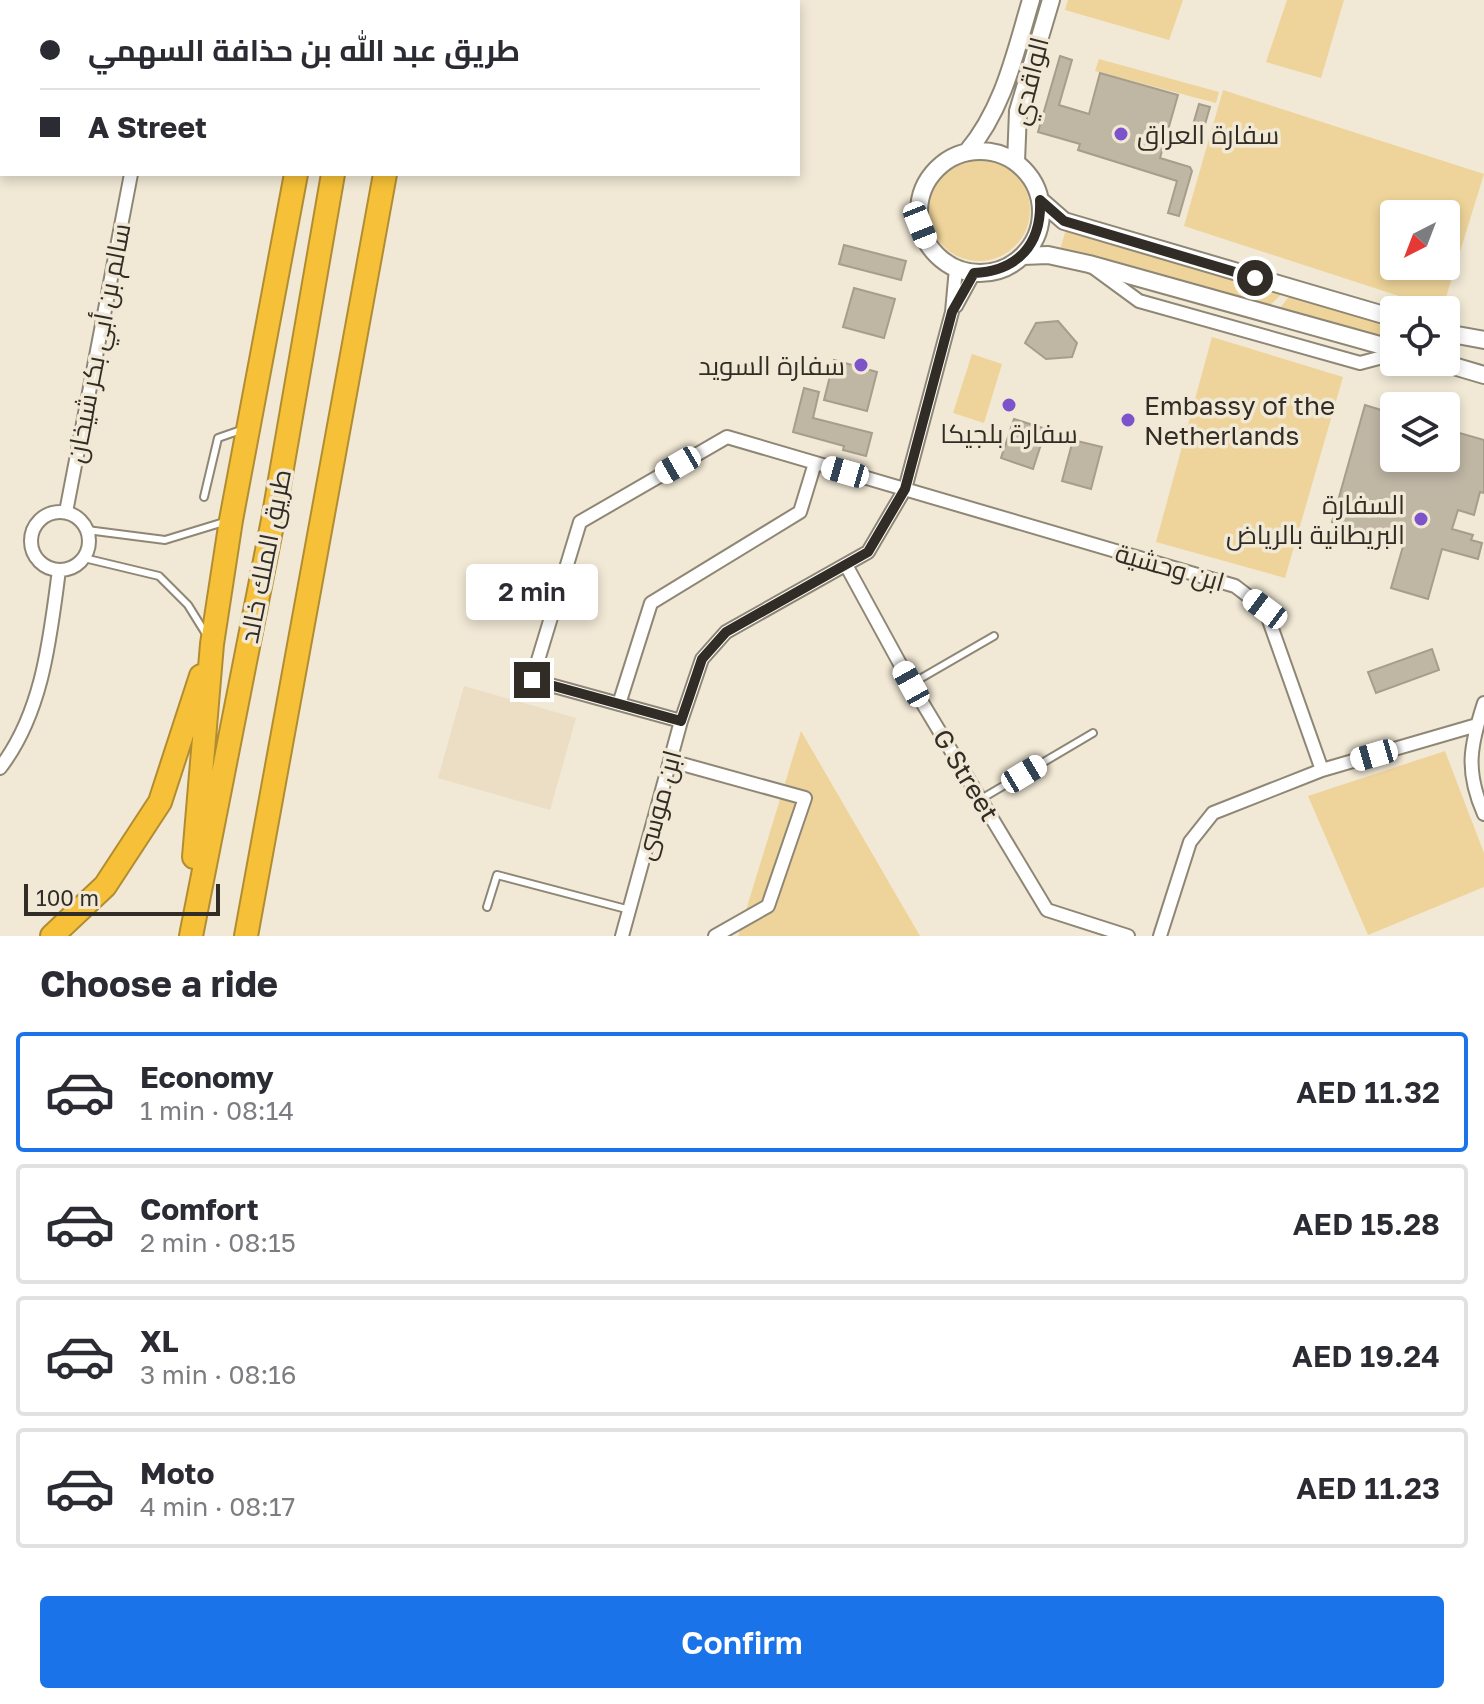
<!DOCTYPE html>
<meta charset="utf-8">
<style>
:root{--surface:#fff;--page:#f7f7f7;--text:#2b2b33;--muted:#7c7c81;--line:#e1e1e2;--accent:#1a73e8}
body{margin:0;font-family:"Golos Text",Cairo,sans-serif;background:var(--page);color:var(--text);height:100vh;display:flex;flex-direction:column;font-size:30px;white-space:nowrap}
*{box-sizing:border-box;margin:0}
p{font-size:26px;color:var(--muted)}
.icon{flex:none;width:44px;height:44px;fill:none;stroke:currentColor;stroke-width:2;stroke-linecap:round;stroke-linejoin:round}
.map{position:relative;height:936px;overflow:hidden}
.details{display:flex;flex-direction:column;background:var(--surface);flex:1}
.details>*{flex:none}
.hud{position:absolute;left:0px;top:0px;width:800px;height:176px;box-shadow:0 4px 12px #0003;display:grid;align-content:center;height:176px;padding:0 40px;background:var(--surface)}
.needle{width:52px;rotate:222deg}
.tools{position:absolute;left:1380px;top:200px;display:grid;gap:16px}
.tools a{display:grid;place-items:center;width:80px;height:80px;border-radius:8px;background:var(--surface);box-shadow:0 4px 12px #0003;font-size:40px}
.scale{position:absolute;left:24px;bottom:20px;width:196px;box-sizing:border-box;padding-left:8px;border:4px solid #312d26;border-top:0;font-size:22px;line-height:28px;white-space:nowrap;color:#312d26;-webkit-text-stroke:6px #f1e8d5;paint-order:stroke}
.end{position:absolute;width:36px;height:36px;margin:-18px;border:10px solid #312d26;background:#fff;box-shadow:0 0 0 4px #fff}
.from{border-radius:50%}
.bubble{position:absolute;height:56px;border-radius:8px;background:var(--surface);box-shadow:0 4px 12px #0003;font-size:26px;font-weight:600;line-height:56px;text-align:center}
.car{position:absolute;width:24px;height:48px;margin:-24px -12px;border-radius:10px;box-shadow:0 0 6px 2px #0007;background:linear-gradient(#fff 24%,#345 0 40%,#fff 0 76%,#345 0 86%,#fff 0)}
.hud b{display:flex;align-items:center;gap:28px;height:76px;font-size:30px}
.hud b+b{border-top:2px solid var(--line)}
.hud i{width:20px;height:20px;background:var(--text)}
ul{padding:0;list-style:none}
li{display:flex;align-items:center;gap:24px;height:120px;margin:0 16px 12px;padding:0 24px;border:4px solid var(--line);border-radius:8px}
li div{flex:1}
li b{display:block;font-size:30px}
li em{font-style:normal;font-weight:600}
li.selected{border-color:var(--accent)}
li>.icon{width:72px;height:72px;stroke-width:1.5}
h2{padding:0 40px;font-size:36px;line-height:96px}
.action{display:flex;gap:16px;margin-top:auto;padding:16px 40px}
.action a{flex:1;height:92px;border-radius:8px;background:var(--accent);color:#fff;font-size:32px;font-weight:600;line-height:92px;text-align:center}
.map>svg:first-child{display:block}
.built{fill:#ebdec4}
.green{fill:#eed49a;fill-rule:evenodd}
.building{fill:#bfb6a4;stroke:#a69d8b;stroke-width:2}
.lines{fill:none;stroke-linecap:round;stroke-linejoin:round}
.lane-casing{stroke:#8f8775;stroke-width:10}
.street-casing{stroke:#8f8775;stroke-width:16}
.secondary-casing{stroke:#8f8775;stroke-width:20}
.highway-casing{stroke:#b18d32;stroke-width:26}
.lane{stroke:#fff;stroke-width:6}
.street{stroke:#fff;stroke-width:12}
.secondary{stroke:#fff;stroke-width:16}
.highway{stroke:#f6c138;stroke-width:22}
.route{stroke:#312d26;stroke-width:10}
.poi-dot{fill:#7d53cc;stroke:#f1e8d5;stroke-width:3}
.labels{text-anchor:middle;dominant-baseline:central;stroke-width:7;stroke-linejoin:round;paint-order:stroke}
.street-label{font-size:26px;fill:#312d26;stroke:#f1e8d5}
.poi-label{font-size:26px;fill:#312d26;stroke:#f1e8d5;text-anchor:start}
</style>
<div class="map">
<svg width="1484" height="936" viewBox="0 0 1484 936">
<rect width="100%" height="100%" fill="#f1e8d5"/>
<path class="built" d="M464,686L576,718L550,810L438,778Z"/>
<path class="green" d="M1068,0H1183L1169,40L1065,10Z
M1287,0H1344L1321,78L1266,62Z
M1099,59L1219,92L1216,103L1095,71Z
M1223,90L1484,174L1442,310L1184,226ZM1394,214H1446V266H1394Z
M928 210a51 51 0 1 1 102 0a51 51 0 1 1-102 0Z
M1066,229L1285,291L1266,309L1060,250Z
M1291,294L1394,324V345L1277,312Z
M1212,337L1343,377L1285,578L1156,542Z
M972,354L1002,364L984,423L953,413Z
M801,731L920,936H738Z
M1445,751L1484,853V887L1368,935L1308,796Z"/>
<path class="building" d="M1060,56L1072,60L1059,105L1089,114L1100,73L1178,95L1160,158L1190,167L1192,171L1179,216L1168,213L1177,181L1078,150L1080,144L1038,132Z
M1199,104L1210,107L1201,138L1190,135Z
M844,245L906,261L901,280L839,264Z
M854,288L895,299L884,338L843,327Z
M1058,321L1077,343L1072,357L1046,359L1025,343L1036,323Z
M834,360L877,372L867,411L824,400Z
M804,388L819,392L813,418L872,433L866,456L843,450L844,446L793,432Z
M1365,405L1394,414V458H1446V429L1484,440V493L1480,492L1474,515L1458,510L1452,529L1473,535L1471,540L1482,543L1478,559L1442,549L1428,599L1391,588L1404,543L1332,522Z
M1014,419L1046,429L1033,469L1001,458Z
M1073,440L1102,447L1091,489L1062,481Z
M1432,649L1439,670L1376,693L1368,672Z"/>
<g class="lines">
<defs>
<path id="lane" d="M204,497L218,438L241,430
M87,530L165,540L224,522
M84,558L159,576L188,605L206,634
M911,684L994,636
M981,799L1093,733
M487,907L497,875L630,910"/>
<path id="street" d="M164,2V0
M1094,268L1139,301L1360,363L1394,354
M956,306L974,273
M31 541a29 29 0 1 1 58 0a29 29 0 1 1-58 0Z
M66,512L131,174
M846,565L911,684L1047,910L1128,936
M1484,703C1470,746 1465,771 1484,814
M619,704L651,603L800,512L815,463
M681,721L532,680L580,522L727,437L1235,586L1265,609L1322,770
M671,761L805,798L768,906L715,936
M0,768C43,712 50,638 59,570
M622,936L681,721L702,659L726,632L868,552L905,489L952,312L956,268
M1160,936L1190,842L1213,813L1322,770L1477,725"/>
<path id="secondary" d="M919 212a61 61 0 1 1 122 0a61 61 0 1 1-122 0Z
M967,152C1004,108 1015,53 1031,0
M1016,162L1018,111L1051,0
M1040,200L1064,221L1394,318
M1023,256L1048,255L1089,264L1394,349
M1446,333L1484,340
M1440,362L1484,375"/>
<path id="highway" d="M328,2L329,0
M363,2V0
M416,2L417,0
M460,2L461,0
M194,857L212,644L231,520L296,174
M52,936L105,886L160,802L201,676
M191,936L273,520L333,174
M246,936L385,174"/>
</defs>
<use href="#lane" class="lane-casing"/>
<use href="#street" class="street-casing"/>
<use href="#secondary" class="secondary-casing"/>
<use href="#highway" class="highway-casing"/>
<use href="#lane" class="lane"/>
<use href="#street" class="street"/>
<use href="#secondary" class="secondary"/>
<use href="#highway" class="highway"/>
</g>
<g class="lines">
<path class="route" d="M532,680L681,721L702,659L726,632L868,552L905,489L952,312L974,273C1018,271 1042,244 1040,200L1064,221L1255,278"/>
</g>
<g class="poi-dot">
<circle cx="1121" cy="134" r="8"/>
<circle cx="861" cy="365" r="8"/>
<circle cx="1009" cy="405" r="8"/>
<circle cx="1128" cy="420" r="8"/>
<circle cx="1421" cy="519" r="8"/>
</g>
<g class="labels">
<g class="street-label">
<text transform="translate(1029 81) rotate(-76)">الواقدي</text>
<text transform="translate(98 343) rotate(-79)">سالم بن أبي بكر شيخان</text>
<text transform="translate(265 556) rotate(-79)">طريق الملك خالد</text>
<text transform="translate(1170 567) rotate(16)">ابن وحشية</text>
<text transform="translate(966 775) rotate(59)">G Street</text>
<text transform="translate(658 805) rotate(-75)">ابن موسى</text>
</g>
<g class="poi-label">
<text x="1137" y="134">سفارة العراق</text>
<text x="845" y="365" text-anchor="end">سفارة السويد</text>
<text x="1144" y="405">Embassy of the<tspan x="1144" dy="30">Netherlands</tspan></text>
<text x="1009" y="433" text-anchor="middle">سفارة بلجيكا</text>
<text x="1405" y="504" text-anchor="end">السفارة<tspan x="1405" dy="30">البريطانية بالرياض</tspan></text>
</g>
</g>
</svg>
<div class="tools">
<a><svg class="needle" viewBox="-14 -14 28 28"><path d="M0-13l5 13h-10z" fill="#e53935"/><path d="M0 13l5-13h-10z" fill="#7c7c81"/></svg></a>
<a><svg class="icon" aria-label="locate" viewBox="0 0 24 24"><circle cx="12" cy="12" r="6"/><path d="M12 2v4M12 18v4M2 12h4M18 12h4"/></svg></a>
<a><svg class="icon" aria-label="layers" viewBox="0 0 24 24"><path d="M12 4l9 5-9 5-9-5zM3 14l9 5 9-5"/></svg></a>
</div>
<div class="scale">100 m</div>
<i class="end from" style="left:1255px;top:278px"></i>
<i class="end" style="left:532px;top:680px"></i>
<div class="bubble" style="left:466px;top:564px;width:132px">2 min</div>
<i class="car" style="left:920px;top:225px;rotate:158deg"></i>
<i class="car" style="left:678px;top:465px;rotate:240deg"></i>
<i class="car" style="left:845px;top:472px;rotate:286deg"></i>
<i class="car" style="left:1265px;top:609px;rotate:307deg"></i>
<i class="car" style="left:911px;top:684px;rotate:331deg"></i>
<i class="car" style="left:1374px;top:755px;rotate:254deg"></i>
<i class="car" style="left:1024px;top:774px;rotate:59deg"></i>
<div class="hud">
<b><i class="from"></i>طريق عبد الله بن حذافة السهمي</b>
<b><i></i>A Street</b>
</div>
</div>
<section class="details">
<h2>Choose a ride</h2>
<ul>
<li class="selected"><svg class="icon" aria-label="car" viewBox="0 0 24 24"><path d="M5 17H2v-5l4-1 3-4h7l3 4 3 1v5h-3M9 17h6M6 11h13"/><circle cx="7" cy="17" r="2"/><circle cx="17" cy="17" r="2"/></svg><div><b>Economy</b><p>1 min · 08:14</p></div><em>AED 11.32</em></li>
<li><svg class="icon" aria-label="car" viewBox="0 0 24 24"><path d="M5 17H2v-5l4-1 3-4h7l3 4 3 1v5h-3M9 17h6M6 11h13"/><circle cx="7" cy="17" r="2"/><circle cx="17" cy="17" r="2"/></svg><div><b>Comfort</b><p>2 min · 08:15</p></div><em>AED 15.28</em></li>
<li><svg class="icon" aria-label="car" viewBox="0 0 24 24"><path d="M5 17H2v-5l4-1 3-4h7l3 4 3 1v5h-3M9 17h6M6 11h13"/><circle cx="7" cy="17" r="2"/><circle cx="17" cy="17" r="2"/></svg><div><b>XL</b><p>3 min · 08:16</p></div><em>AED 19.24</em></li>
<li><svg class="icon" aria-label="car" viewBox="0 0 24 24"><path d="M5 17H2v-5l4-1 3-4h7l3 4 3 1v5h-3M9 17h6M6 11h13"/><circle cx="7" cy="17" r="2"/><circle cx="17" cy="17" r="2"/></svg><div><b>Moto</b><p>4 min · 08:17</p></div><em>AED 11.23</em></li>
</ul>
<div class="action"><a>Confirm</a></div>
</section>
